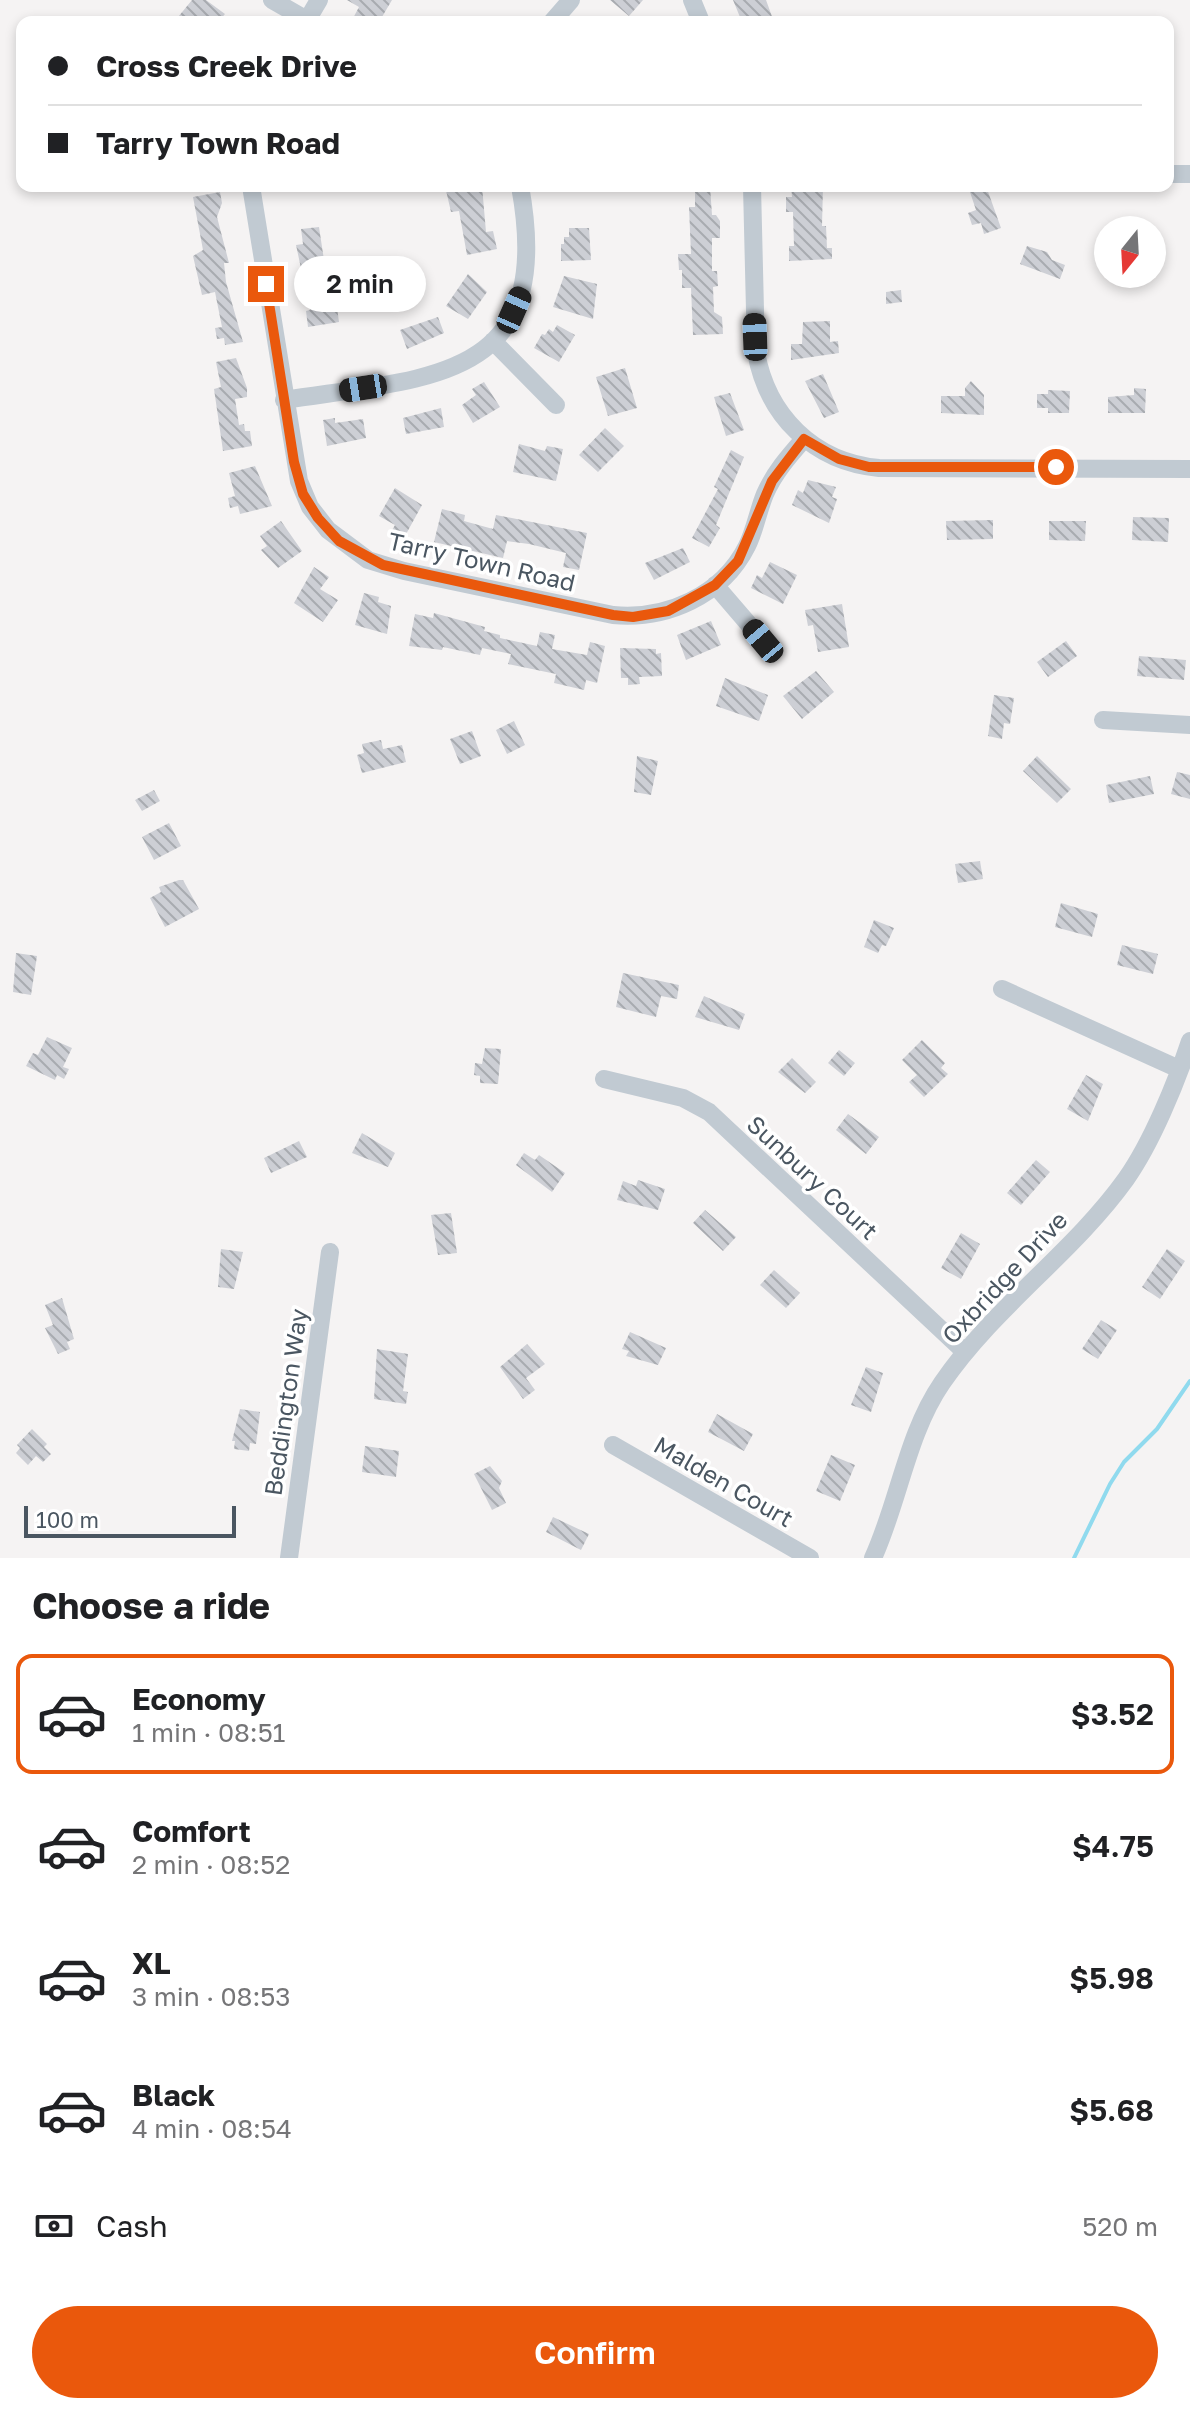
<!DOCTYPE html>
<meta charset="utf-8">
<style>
:root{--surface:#fff;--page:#f6f6f6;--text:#202124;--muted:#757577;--line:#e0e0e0;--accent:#ea580c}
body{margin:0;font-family:"Golos Text",sans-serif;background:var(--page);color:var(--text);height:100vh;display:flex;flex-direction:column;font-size:30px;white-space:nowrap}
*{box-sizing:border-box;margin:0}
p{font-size:26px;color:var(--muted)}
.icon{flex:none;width:44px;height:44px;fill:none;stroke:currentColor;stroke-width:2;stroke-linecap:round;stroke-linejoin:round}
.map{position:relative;height:1558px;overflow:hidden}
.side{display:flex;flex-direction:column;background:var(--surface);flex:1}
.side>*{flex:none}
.hud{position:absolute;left:16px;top:16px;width:1158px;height:176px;border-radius:16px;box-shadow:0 4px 12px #0003;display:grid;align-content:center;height:176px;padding:0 32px;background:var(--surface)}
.needle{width:52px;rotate:198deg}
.tools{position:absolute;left:1094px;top:216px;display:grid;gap:16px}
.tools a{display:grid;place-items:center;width:72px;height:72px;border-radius:50%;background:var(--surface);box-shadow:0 4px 12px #0003;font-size:40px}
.scale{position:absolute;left:24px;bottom:20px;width:212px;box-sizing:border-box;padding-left:8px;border:4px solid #4a5661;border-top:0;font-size:22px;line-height:28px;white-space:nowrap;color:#4a5661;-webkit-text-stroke:6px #fff;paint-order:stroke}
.end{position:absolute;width:36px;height:36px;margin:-18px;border:10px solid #ea580c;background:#fff;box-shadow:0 0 0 4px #fff}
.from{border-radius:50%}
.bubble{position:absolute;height:56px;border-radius:28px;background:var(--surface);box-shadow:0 4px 12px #0003;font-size:26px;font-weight:600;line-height:56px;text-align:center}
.car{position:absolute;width:24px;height:48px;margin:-24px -12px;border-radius:10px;box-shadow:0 0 6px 2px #0007;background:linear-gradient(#222 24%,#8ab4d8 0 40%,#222 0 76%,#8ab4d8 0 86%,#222 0)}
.hud b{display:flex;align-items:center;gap:28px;height:76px;font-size:30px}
.hud b+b{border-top:2px solid var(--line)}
.hud i{width:20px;height:20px;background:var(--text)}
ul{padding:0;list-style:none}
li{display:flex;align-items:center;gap:24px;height:120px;margin:0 16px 12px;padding:0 16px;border:4px solid transparent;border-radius:16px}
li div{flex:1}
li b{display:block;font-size:30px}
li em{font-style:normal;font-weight:600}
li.selected{border-color:var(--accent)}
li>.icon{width:72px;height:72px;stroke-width:1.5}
h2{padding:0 32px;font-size:36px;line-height:96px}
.pay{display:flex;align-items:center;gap:20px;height:88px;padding:0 32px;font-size:30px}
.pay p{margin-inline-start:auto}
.action{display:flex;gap:16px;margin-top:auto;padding:16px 32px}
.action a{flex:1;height:92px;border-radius:48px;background:var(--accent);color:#fff;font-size:32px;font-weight:600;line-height:92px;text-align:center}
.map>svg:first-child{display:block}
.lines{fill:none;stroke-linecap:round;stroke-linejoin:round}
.stream{stroke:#90daee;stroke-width:4}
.building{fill:url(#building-back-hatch)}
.minor{stroke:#c1cad2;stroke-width:18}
.route{stroke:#ea580c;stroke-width:10}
.labels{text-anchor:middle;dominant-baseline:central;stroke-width:7;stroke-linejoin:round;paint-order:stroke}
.street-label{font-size:24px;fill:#4a5661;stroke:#fff}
</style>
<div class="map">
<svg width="1190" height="1558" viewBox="0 0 1190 1558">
<defs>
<pattern id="building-back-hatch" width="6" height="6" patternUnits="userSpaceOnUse" patternTransform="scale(2)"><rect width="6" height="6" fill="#cdcfd5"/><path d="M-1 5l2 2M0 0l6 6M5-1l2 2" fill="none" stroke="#a8abb0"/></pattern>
</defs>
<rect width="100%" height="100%" fill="#f5f3f3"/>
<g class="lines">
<path class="stream" d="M1074,1558L1110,1484L1124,1462L1157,1429L1190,1381"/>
</g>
<path class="building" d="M192,0H206L225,14L218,22H174Z
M347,0H392L379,22H351L359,7Z
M610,0H643L629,16Z
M733,0H766L774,22H742Z
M445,186H482L486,232L493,231L497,249L467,255L459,211L451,212Z
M695,186H710L712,215H716L720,221V238H712V271H717L718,286L713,287L714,312L722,317L723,334L693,335L691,288H682V270H679L678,254H691L689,207H695Z
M791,186H823L822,226H826L827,248H832V259L789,261V246H794L793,212H786V197H792Z
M986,186L1001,228L984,234L981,223L972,225L968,213L976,210L969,189Z
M220,192L222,203L217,217L229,263H224L226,282L243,342L225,345L224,338L217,339L215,328L222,327L215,292L202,295L193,256L203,250L193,197Z
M319,227L327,280L333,279L339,322L308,327L306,311L310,310L296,245L303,244L301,229Z
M569,228H589L591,260L561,261V244H564V237H569Z
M1027,246L1047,252L1052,260L1065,265L1060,279L1020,264Z
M468,274L487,292L468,319L446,306Z
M564,276L597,284L593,319L553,307Z
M901,290L902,302L886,304V292Z
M438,317L444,333L407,349L400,330Z
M830,321V342L838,341L839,353L791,360V344H802L803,322Z
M557,325L575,335L559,362L534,348L542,334L545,335L549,329L553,332Z
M236,358L247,388V397L235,399L239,425L244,424L245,431H250L252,446L223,451L214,389L221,387L216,362Z
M625,368L637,408L608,416L596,377Z
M823,374L839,412L824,418L805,381Z
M971,381L984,395V415L941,413V396H965V388Z
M484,382L500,407L473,423L462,405L476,395L472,389Z
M1134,388L1146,389L1145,413H1108V397L1134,395Z
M1048,390L1070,391L1069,413H1048V408H1037V394H1048Z
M730,393L744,430L726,436L714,397Z
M441,408L444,427L406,434L403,418Z
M335,418V423L363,419L366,438L327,446L323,420Z
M605,428L624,446L598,472L579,455Z
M519,444L545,451L547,446L563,449L556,481L513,472Z
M731,450L744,457L716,525L720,528L709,547L692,538L718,489L714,487Z
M255,466L272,506L240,514L238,506L230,508L228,498L235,496L229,473Z
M808,480L836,487L832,497L837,499L829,523L792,505L798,490L803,493Z
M395,488L422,505L405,536L392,530L395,525L379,516Z
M442,509L465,515L464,521L493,529L496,515L587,533L579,570L563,567L566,553L529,544L507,541L503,558L434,542Z
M1133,517L1169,518L1168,542L1132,540Z
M993,520V539L947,540L946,521Z
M281,521L302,551L278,568L261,550L267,546L260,536Z
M1049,521H1086L1085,541L1049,540Z
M683,548L690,562L654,580L645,563Z
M770,562L797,575L783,604L751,588L757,575L762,578Z
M314,567L329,577L320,589L338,600L323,622L294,603Z
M364,593L379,597L378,602L391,606L387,634L355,625Z
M842,604L849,647L818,652L813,625L808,626L805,610Z
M434,613L485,627L484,631L500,635V638L537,646L540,632L555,635L552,649L587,655L590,642L605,646L597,683L586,680L584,690L554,683L556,674L508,664L511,654L482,648L480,655L443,647L442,650L409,646L415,614L433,618Z
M711,621L721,645L686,660L677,635Z
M1066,641L1077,656L1048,677L1037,662Z
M620,648L656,649V654L661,653L662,676L639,677L640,684L628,685V678H621Z
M1139,656L1186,660L1184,680L1137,676Z
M816,671L834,692L802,719L783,696Z
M725,678L768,695L759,721L716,706Z
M994,695L1014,698L1010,724L1004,723L1002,739L988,736Z
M514,721L525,745L507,754L496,730Z
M472,731L481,756L460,764L450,739Z
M381,740L383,749L402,745L406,762L362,773L357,755L364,753L362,744Z
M637,756L658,761L651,795L634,792Z
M1037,756L1071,789L1057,803L1023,771Z
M1177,772L1190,775V799L1171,794Z
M1150,776L1154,794L1109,803L1106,785Z
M154,790L160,801L142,811L135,800Z
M169,823L181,846L154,860L142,837Z
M980,861L983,879L958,883L955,864Z
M179,880H183L199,909L165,927L150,898L161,892L159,887Z
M1061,903L1098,914L1092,937L1055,927Z
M874,920L894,928L886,946L882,945L878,953L864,947Z
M1122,945L1158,954L1153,974L1117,965Z
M16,953L37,956L31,995L13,992Z
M623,973L679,985L677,999L661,996L656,1017L616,1007Z
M704,996L745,1014L739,1030L695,1017Z
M47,1037L72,1048L63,1067L69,1069L64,1079L57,1075L55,1080L26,1066L33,1053L38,1055Z
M922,1040L945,1063L941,1068L948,1074L924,1097L909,1082L917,1075L902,1060Z
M485,1048L501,1049L498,1084L480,1083V1076L474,1075L475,1063L482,1064Z
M839,1050L855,1063L844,1076L828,1063Z
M792,1058L816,1082L805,1093L778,1072Z
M1086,1075L1103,1084L1088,1121L1067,1109Z
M848,1114L879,1137L866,1154L836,1130Z
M362,1133L395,1153L388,1167L352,1153Z
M299,1141L307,1157L271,1173L264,1158Z
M524,1153L535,1160L539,1155L565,1173L552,1192L516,1165Z
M1036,1160L1050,1172L1021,1205L1007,1193Z
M638,1180L665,1189L658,1210L617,1200L623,1181L636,1186Z
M705,1210L736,1237L723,1251L693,1223Z
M451,1213L457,1253L438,1255L431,1215Z
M961,1233L980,1244L961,1279L941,1268Z
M221,1249L243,1252L234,1289L218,1287Z
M1167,1249L1185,1261L1160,1299L1142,1287Z
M774,1270L800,1293L786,1308L760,1285Z
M62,1298L74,1339L67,1342L70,1349L58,1354L45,1328L53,1325L45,1305Z
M1101,1320L1117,1330L1098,1359L1082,1349Z
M630,1332L666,1348L658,1365L626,1356L629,1351L622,1349Z
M527,1344L545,1364L526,1378L535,1390L523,1399L500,1367Z
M377,1349L408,1354L403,1391L408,1392L406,1404L374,1399Z
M866,1367L883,1373L871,1412L851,1405Z
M240,1409L260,1412L256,1444L250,1443L249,1451L234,1449L235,1441H232Z
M717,1414L753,1434L744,1451L708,1432Z
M32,1429L47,1444L44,1447L51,1454L43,1462L36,1456L28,1465L16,1453L20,1448L17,1445Z
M365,1446L399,1451L396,1477L362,1472Z
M831,1455L855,1465L840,1501L816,1491Z
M490,1466L502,1481L499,1488L506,1503L492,1510L474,1474Z
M553,1517L589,1534L581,1550L546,1532Z"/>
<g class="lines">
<path class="minor" d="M272,0L307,20
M692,0L701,22
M306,22L319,0
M552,22L571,0
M1168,174H1190
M251,186L299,481L310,507L328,530L368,560L404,571L613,615C666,620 722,596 747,546C755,530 758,511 765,494C774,473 789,456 804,439
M752,186L756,352C767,415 813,462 879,468L1190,469
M493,341L556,405
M284,400C432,377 556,382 520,186
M715,585L763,641
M1103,720L1190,725
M1002,989L1179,1069
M604,1079L683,1098L709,1112L965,1352
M613,1445L810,1558
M289,1558L330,1252
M873,1558C899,1501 907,1434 942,1383C994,1307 1073,1253 1126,1179C1152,1142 1176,1083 1190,1041"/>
</g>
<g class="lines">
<path class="route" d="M266,284L294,462L303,494L318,518L339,541L383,565L613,615L633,617L668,611L715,585L738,561L772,481L804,439L839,459L869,467H1056"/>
</g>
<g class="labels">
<g class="street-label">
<text transform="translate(482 561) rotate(13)">Tarry Town Road</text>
<text transform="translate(813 1177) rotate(43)">Sunbury Court</text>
<text transform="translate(1004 1277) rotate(-47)">Oxbridge Drive</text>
<text transform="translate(285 1402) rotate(-82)">Beddington Way</text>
<text transform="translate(724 1481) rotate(30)">Malden Court</text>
</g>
</g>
</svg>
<div class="tools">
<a><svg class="needle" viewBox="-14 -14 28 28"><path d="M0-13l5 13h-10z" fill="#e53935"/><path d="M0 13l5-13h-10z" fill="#757577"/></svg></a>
</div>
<div class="scale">100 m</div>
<i class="end from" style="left:1056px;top:467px"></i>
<i class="end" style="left:266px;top:284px"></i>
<div class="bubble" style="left:294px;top:256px;width:132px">2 min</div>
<i class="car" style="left:514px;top:310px;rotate:24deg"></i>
<i class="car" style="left:755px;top:337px;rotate:358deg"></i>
<i class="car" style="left:363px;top:388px;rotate:261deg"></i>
<i class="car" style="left:763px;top:641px;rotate:320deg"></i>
<div class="hud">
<b><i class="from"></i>Cross Creek Drive</b>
<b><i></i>Tarry Town Road</b>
</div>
</div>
<section class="side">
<h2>Choose a ride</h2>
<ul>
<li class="selected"><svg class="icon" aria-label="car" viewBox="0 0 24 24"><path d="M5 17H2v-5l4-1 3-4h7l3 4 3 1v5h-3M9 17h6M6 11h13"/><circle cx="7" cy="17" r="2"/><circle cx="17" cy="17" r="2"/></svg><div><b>Economy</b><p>1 min · 08:51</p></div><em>$3.52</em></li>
<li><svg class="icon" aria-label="car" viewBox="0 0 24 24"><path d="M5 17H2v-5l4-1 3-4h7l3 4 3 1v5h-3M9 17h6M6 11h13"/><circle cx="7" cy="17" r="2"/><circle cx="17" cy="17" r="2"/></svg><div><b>Comfort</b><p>2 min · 08:52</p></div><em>$4.75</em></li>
<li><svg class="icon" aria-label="car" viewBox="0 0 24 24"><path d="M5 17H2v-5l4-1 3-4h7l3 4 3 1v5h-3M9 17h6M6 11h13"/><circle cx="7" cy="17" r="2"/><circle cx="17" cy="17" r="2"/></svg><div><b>XL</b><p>3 min · 08:53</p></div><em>$5.98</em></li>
<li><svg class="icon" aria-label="car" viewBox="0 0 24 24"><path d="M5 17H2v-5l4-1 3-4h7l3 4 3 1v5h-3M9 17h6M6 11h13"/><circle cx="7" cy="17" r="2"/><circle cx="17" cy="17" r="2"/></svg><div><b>Black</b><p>4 min · 08:54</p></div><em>$5.68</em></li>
</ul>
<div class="pay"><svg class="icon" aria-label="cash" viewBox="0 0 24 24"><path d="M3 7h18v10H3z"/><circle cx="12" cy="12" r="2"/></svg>Cash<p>520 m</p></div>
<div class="action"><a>Confirm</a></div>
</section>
